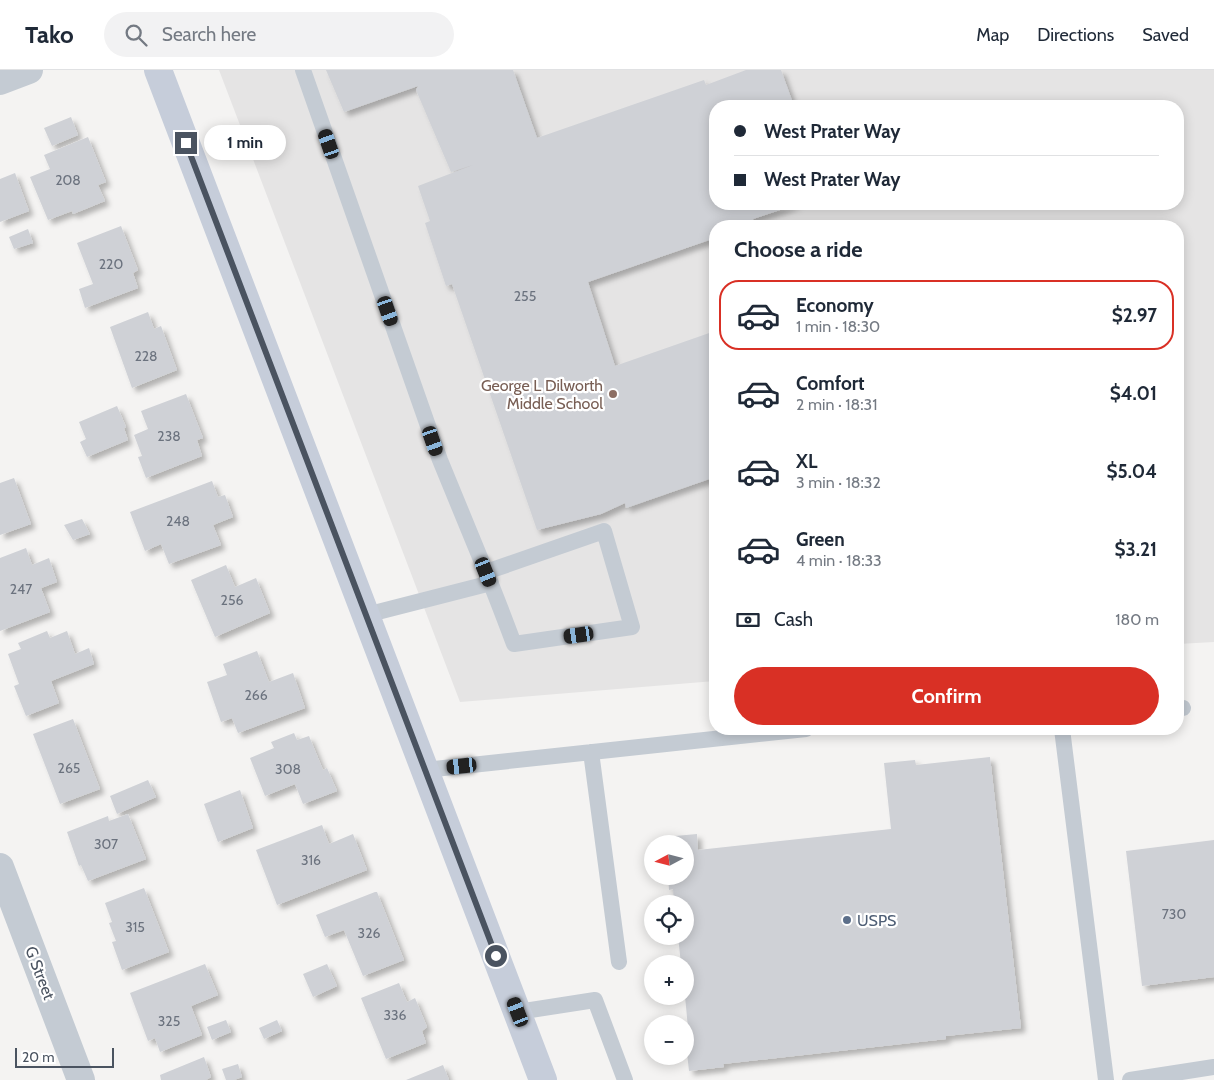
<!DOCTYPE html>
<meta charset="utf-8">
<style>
:root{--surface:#fff;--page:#f2f2f3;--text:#1f2937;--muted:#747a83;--line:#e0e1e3;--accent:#d93025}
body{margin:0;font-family:Cabin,sans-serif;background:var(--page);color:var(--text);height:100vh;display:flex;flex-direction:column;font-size:19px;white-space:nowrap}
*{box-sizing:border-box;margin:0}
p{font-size:16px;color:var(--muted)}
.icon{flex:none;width:28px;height:28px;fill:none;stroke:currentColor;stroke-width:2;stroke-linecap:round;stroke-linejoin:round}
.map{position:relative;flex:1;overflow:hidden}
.panel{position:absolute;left:709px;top:150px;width:475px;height:515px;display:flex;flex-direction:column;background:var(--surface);border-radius:20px;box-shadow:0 2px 12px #0003}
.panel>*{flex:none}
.guide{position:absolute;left:709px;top:30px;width:475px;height:110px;border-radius:20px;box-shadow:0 2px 12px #0003;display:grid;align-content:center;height:110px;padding:0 25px;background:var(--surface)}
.needle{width:32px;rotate:263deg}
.fabs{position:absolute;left:644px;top:765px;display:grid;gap:10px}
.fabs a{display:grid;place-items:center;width:50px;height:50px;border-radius:50%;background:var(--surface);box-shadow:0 2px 12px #0003;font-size:25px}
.scale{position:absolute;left:15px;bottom:12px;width:99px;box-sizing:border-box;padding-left:5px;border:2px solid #4a5360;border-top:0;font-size:14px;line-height:18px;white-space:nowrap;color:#4a5360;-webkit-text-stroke:4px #fff;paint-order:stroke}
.end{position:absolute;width:22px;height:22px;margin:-11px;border:6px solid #4a5360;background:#fff;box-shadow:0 0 0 2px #fff}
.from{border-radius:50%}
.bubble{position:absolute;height:35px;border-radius:18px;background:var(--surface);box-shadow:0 2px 12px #0003;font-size:16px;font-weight:700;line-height:35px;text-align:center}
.car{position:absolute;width:15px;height:30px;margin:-15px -8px;border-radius:6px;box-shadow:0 0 4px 1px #0007;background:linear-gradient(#222 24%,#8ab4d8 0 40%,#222 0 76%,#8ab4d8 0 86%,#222 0)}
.guide b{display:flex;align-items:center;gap:18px;height:48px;font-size:19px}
.guide b+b{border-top:1px solid var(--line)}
.guide i{width:12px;height:12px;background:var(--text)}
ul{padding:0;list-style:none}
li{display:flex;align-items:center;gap:15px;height:70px;margin:0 10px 8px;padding:0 15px;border:2px solid transparent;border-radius:20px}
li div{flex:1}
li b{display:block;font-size:19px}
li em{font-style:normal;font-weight:700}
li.selected{border-color:var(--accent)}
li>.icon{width:45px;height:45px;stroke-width:1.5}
h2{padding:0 25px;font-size:22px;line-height:60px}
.pay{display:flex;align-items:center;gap:12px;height:55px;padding:0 25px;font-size:19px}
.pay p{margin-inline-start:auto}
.cta{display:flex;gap:10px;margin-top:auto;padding:10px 25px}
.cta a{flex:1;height:58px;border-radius:30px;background:var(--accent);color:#fff;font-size:20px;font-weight:700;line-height:58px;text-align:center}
header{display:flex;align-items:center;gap:30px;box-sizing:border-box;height:70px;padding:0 25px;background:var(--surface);border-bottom:1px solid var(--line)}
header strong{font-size:24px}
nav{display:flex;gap:28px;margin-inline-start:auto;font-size:18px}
.search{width:350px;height:45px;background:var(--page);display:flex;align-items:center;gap:12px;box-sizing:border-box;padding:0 18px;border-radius:28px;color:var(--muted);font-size:19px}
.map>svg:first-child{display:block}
.education{fill:#e5e4e4;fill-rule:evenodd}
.building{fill:#cfd1d6;filter:url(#shadow)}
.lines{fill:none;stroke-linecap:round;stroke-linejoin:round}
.lane{stroke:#c4cbd3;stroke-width:16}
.street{stroke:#c4cbd3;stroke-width:28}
.secondary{stroke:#c6cdda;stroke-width:28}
.route{stroke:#4a5360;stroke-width:6}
.education-dot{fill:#8d6e63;stroke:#fff;stroke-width:2}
.service-dot{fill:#5c6f8a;stroke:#fff;stroke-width:2}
.labels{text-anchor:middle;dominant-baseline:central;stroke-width:4.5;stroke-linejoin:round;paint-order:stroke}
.number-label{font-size:14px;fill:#6b727e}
.education-label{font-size:16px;fill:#785e54;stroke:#fff;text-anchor:end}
.service-label{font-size:16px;fill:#4e5e75;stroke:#fff;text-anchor:start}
.street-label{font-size:16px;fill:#4a5360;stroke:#fff}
</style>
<header>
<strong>Tako</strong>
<div class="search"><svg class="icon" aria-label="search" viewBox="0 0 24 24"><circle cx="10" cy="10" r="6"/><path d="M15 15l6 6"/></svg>Search here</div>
<nav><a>Map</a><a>Directions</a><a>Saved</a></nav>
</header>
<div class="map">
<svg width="1214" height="1010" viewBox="0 0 1214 1010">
<defs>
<filter id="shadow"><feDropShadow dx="4.5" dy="4.5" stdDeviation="2.5" flood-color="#0004"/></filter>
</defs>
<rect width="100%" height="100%" fill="#f4f3f2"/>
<path class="education" d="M219,0H1214V572L1178,574V156H715V611L460,632ZM715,36H1178V134H715Z"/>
<path class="building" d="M326,0H513L537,68L704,10L706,15L746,0H781L794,36H715V134H798L753,149L754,154L748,156H715V168L588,212L615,296L715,261V407L626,438L625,433L601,444L537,460L452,214L446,216L425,153L430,151L418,116L473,95L451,102L416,20L418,16L344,42Z
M71,47L78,65L52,76L44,58Z
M88,67L106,112L98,115L105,131L73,144L72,141L48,150L30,107L50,99L44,85Z
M15,103L29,141L0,152V109Z
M121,156L138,200L133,203L138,218L85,238L79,219L93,214L77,173Z
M28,159L33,173L14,179L9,167Z
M148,242L154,259L161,256L177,300L132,318L110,257Z
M186,324L203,368L197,370L202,386L146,408L138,387L142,386L134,365L148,359L141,341Z
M117,336L126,357L124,358L128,370L87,387L80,372L86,369L79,352Z
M14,408L31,454L0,465V413Z
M212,411L218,427L225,425L233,447L213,455L221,475L169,494L161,474L145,481L130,442Z
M82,449L90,464L73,470L64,455Z
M26,478L32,495L49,488L57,512L41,518L50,542L0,561V488Z
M226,495L235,517L256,508L270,543L215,567L191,510Z
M47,561L50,568L67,561L75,584L89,578L94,594L51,611L59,633L26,646L14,616L19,614L8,584L21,579L18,573Z
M257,581L269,612L293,603L305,638L238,663L232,648L221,652L207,612L227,605L223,594Z
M73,649L100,719L60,734L33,664Z
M294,663L297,670L309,666L323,700L327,698L337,721L303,734L295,714L265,726L250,688L274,678L271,672Z
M990,687L1021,958L946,966V969L723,994L724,997L689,1001L685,965V959L688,958L685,926V894H681L678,866H685V834H674L673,819L669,820L668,806H685V774H664V767L697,764L698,780L891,759L884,693L915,690L916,695Z
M148,710L156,727L117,744L110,726Z
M240,720L253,758L218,772L204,734Z
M128,744L146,789L88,811L81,795L79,796L67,762L108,746L109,751Z
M322,755L329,774L353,764L367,800L277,835L256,780Z
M1214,770V907L1142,916L1126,781Z
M144,818L169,882L122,900L112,872L116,871L109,853L112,852L105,833Z
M375,822H377L404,890L363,906L344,860L325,867L316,845Z
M205,894L218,925L191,936L202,965L160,982L155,968L148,971L130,923Z
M327,894L337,916L313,927L303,904Z
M399,913L407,932L415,928L427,957L422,961L426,973L386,989L361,928Z
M226,950L231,962L212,970L207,957Z
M277,950L282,961L264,969L259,958Z
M204,987L211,1007L206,1010H161L160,1005Z
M238,994L242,1007L234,1010H226L222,999Z
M443,995L449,1010H406Z"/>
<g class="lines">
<path class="lane" d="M303,0L440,390L486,502C496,526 505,550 514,574L632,557L604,461L486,502
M366,545L491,513
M1178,639L1183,638
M1062,659L1106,1010
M591,682L619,892
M425,700L806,659
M518,942L595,930L625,1010
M1130,1010L1214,997"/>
<path class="street" d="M0,11L29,0
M0,797L81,1010"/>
<path class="secondary" d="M158,0L543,1010"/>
</g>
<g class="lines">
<path class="route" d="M186,73L496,886"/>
</g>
<circle class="education-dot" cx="613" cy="324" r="5"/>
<circle class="service-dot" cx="847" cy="850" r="5"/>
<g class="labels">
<g class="number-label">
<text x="68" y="110">208</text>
<text x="111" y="194">220</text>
<text x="525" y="226">255</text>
<text x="146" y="286">228</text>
<text x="169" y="366">238</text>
<text x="178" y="451">248</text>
<text x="21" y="519">247</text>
<text x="232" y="530">256</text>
<text x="256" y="625">266</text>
<text x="69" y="698">265</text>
<text x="288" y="699">308</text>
<text x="106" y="774">307</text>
<text x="311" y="790">316</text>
<text x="1174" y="844">730</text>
<text x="135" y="857">315</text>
<text x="369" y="863">326</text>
<text x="395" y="945">336</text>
<text x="169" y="951">325</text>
</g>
<g class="education-label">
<text x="603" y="315">George L Dilworth<tspan x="603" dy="18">Middle School</tspan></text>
</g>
<g class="service-label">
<text x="857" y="850">USPS</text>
</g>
<g class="street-label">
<text transform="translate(40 903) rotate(69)">G Street</text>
</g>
</g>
</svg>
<div class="fabs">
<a><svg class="needle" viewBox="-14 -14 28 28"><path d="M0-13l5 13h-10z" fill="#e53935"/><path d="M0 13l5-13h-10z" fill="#747a83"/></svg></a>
<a><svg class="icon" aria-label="locate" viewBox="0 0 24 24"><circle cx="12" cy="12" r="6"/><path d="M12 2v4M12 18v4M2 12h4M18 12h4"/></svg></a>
<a>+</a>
<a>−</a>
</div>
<div class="scale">20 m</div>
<i class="end from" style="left:496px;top:886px"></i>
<i class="end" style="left:186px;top:73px"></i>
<div class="bubble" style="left:204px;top:55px;width:82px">1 min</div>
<i class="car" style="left:329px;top:74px;rotate:341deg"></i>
<i class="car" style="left:388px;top:241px;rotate:161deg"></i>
<i class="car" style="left:433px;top:371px;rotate:161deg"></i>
<i class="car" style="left:486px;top:502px;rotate:158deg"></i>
<i class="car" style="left:579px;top:565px;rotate:262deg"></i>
<i class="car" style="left:462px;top:696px;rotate:264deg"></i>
<i class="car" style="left:518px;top:942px;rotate:339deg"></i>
<div class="guide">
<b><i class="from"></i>West Prater Way</b>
<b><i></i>West Prater Way</b>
</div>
<section class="panel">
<h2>Choose a ride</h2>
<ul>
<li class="selected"><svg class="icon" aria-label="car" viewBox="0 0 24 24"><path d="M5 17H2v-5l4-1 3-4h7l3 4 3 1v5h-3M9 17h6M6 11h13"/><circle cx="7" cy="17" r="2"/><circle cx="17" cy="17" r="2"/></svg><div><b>Economy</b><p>1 min · 18:30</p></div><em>$2.97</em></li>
<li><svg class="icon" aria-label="car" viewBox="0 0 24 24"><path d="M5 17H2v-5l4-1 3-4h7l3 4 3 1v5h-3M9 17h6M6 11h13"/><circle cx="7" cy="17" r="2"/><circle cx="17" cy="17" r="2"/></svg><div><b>Comfort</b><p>2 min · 18:31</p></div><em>$4.01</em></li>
<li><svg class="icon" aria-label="car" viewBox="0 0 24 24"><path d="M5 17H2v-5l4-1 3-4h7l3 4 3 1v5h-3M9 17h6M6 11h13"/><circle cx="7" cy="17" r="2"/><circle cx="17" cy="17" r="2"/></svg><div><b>XL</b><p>3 min · 18:32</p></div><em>$5.04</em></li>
<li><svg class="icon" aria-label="car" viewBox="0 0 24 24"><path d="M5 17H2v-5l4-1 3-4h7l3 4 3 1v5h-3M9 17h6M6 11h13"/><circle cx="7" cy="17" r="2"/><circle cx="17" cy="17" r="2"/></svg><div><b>Green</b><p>4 min · 18:33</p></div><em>$3.21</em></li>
</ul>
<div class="pay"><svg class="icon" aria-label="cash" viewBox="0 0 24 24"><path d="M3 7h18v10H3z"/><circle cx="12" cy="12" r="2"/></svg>Cash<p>180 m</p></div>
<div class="cta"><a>Confirm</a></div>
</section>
</div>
